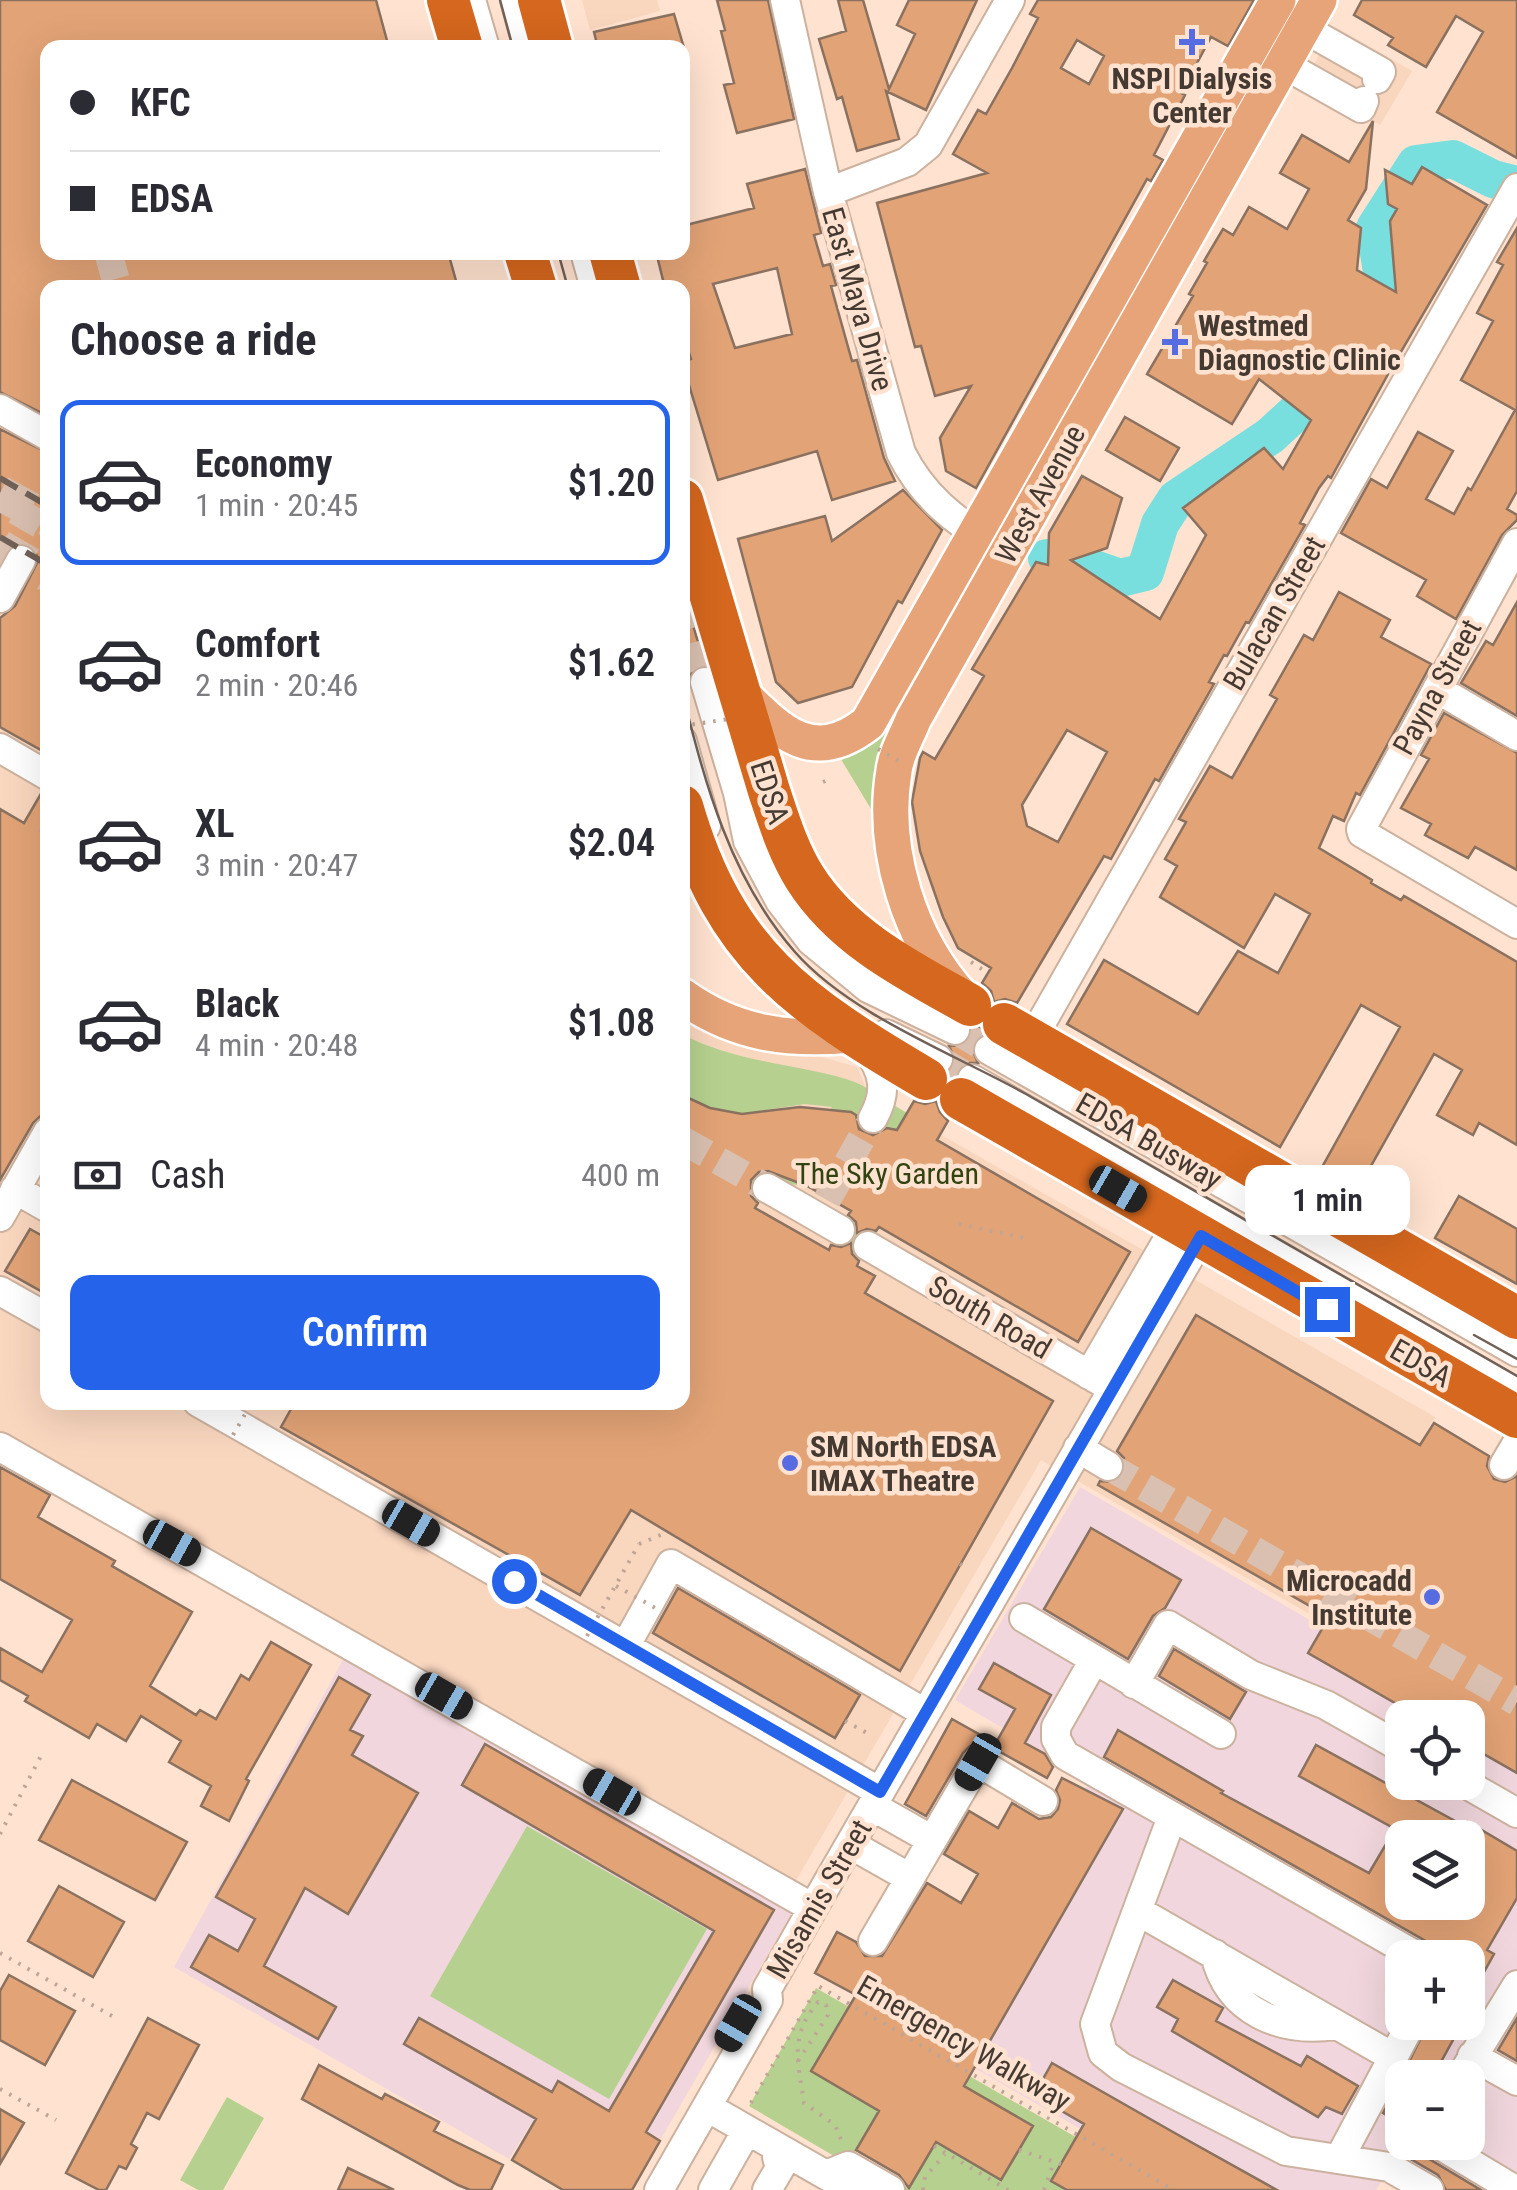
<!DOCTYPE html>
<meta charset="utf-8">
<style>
:root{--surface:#fff;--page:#f7f7f7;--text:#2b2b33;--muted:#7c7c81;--line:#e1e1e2;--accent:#2563eb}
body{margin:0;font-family:"Roboto Condensed",sans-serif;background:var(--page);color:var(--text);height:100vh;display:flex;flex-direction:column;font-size:38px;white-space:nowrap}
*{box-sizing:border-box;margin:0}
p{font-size:32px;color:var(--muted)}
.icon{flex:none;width:55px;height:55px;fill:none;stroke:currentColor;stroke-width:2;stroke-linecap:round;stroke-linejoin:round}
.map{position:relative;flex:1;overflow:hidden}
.sheet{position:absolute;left:40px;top:280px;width:650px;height:1130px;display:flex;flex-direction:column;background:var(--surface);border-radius:20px;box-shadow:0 10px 40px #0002}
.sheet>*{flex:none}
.guide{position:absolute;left:40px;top:40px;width:650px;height:220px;border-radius:20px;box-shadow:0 10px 40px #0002;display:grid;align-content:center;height:220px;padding:0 30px;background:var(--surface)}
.fabs{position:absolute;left:1385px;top:1700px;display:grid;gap:20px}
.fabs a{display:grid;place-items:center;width:100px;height:100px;border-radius:20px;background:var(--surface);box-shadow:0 10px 40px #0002;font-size:50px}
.end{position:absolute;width:45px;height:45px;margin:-22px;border:12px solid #2563eb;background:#fff;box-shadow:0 0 0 5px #fff}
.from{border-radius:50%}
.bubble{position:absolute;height:70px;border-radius:20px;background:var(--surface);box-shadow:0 10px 40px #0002;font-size:32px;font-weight:600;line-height:70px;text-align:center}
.car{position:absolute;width:30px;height:60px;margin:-30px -15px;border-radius:12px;box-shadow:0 0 8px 2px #0007;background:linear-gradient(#222 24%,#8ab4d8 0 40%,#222 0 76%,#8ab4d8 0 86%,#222 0)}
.guide b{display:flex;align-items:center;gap:35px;height:95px;font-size:38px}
.guide b+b{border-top:2px solid var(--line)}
.guide i{width:25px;height:25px;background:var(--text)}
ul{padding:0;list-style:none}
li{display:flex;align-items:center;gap:30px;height:165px;margin:0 20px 15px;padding:0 10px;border:5px solid transparent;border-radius:20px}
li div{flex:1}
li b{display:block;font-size:38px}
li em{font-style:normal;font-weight:600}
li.on{border-color:var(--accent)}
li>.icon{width:90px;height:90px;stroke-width:1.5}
h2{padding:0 30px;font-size:45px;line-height:120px}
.pay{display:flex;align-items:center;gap:25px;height:110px;padding:0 30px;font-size:38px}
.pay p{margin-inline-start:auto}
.action{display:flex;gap:20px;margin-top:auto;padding:20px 30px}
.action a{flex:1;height:115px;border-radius:20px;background:var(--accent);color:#fff;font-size:40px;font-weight:600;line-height:115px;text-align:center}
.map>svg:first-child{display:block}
.built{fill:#f9d6be}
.education{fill:#f1d7dd;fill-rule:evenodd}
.green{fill:#b6d18f;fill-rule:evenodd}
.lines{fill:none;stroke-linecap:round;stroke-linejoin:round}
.river{stroke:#79dfde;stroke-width:38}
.building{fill:#e2a376;stroke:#8a7160;stroke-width:2.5;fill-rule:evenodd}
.minor-tunnel{stroke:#dac0b0;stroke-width:28;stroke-dasharray:28 14;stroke-linecap:butt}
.major-tunnel{stroke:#dac0b0;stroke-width:35;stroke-dasharray:35 18;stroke-linecap:butt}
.minor-casing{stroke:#ccb19e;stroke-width:32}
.major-casing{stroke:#fff;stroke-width:40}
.highway-casing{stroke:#fff;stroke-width:48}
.path{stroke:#bda697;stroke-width:4;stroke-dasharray:2.5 8;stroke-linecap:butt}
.minor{stroke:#fff;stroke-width:28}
.major{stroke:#e6a478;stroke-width:35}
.highway{stroke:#d5671e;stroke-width:42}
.tram{stroke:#716157;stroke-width:2.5}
.rail{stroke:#716157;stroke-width:6;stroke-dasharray:20 10;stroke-linecap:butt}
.path-bridge{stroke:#bda697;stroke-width:4;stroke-dasharray:2.5 8;stroke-linecap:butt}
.route{stroke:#2563eb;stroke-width:12}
.poi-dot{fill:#586ce2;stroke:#ffe2cf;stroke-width:4}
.labels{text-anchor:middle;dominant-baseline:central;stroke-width:9;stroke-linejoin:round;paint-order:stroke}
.poi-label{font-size:30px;font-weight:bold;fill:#453a32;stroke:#ffe2cf;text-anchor:start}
.street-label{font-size:30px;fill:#453a32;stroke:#ffe2cf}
.park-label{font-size:30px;fill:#324312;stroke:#ffe2cf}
</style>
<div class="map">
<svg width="1517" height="2190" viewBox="0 0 1517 2190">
<rect width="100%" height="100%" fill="#ffe2cf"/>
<path class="built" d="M582,0H657L660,11L590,30Z
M1335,27L1412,71L1380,125L1304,82Z
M0,568L47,596L48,1402H682L683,1013L730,1031L857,1067L868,1093L1435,1417L1402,1475L1517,1733L1041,1460L784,1901L0,1461Z"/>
<path class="education" d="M1080,1487L1517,1740V2190H1448L1395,2160L1376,2190H1187L936,2046L1091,1780L955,1700ZM1402,1718H1468V1782H1402ZM1402,1838H1468V1902H1402ZM1402,1958H1468V2022H1402ZM1402,2078H1468V2142H1402Z
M346,1654L794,1909L661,2139L558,2080L509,2159L174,1967Z"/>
<path class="green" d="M883,727L892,736L874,814L839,756L864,748Z
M682,1034C734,1062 791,1063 846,1079C867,1085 888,1102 907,1113L903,1121L1130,1252L1078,1342L879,1227L857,1266L829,1250L850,1211L807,1186L771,1182L759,1201L683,1158ZM805,1104L832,1107L822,1123L762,1128L759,1111Z
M527,1826L707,1929L609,2099L430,1996Z
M816,1988L1168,2190L1070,2147L1051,2181L1067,2190H892L749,2106ZM843,2016L1033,2126L1001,2180L936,2142L909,2188L853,2156L878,2111L811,2071Z
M227,2097L264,2118L223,2190H198L180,2180Z"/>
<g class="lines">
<path class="river" d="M1380,331L1390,322L1375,228L1416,164L1453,159L1493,179L1517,185
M1047,558L1071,561L1120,578L1145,572L1160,524L1176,499L1270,436L1334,377"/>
</g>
<path class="building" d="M0,0H376L389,48H48V252H448L458,288H48V416L0,392Z
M717,0H768L794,119L737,133L724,85L734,83L721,31L725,30Z
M838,0H863L889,89L915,34L897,25L909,0H977L926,110L886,91L899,139L857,151L842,97L837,99L819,39L846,31Z
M1038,0H1254L1228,46L1211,37L1181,93L1185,95L1154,155L1163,160L1151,181L1147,179L976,488L946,471L940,438L971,386L935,396L921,346L915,347L877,203L987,173L953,154L978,110L986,114L1012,68L1038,18L1030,14ZM1077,40L1104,56L1089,84L1061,68Z
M1362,0H1517V158L1437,112L1483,32L1456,16L1426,67L1388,45L1393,38L1354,15Z
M674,14L684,48H598L594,32Z
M1373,121L1366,189L1348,220L1361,228L1357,270L1396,292L1390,221L1397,209L1388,204L1385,170L1412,184L1422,167L1487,205L1392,367L1331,478L1328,476L1319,488L1300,523L1305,525L1249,623L1246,622L1227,656L1224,655L1209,682L1214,684L1159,781L1155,779L1111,859L1104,856L1017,1003L1005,999L994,1002L991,991L982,983L991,968L958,948L943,917L920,851L912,802L920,758L923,752L935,759L984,676L972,669L1036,562L1048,565L1049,533L1082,476L1122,498L1107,548L1071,560L1160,619L1206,535L1183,508L1264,448L1283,469L1311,420L1259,379L1232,424L1147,374L1193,296L1189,294L1207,263L1204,261L1223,229L1233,235L1249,207L1287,229L1309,189L1280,173L1302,135L1349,162ZM1067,730L1107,752L1058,842L1027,826L1022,805Z
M805,169L821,233L814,235L823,266L830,264L836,285L831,286L852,361L857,360L884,458L895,481L832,500L817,451L718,480L682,362L691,359L682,332V288H665L656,252H682V226L754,208L747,184ZM777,268L792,334L735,348L713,284Z
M1517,228V491L1507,509L1517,515V520L1502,535L1456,619L1417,596L1426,580L1341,533L1371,479L1387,488L1418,432L1453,451L1426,499L1454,514L1468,488L1471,490L1515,410L1461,380L1493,321L1477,313L1503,265L1497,262Z
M1125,417L1179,448L1160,481L1106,450Z
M0,429L48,453V754L0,727V618L15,606L38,561L35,550L20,543L11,546L0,562Z
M903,490L942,530L902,603L898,601L852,687L798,703L776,682L738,539L825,516L832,541Z
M682,589L705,665L693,669L688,686L682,687Z
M1339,592L1390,620L1381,637L1431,664L1360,795L1356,793L1344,821L1333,816L1319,848L1372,880L1371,883L1401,900L1404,896L1517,962V1145L1479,1123L1473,1135L1437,1115L1462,1070L1434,1054L1358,1189L1321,1169L1400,1027L1361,1005L1280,1147L1067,1024L1104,960L1198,1014L1238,951L1278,973L1310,914L1275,894L1244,948L1160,897L1177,866L1165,859L1186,822L1179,819L1210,766L1232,778L1277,699L1270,695L1304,635L1313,640Z
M1517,602V716L1461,683L1486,641L1493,645Z
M1444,713L1517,753V870L1475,847L1468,858L1425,835L1431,824L1401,808L1429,759L1421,755Z
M42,792L48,793V1109L33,1123L0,1180V809L24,823Z
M980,1027L982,1034L974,1041L972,1049L978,1063H964L950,1077L955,1059L949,1046L964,1045L972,1030Z
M682,1095L710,1108L742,1114L800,1107L851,1112L856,1115L859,1129L873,1135L887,1128L897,1130L914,1101L925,1104L936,1101L940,1112L948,1121L937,1140L1130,1252L1078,1342L879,1227L876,1231L867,1229L857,1233L856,1222L848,1215L851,1211L807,1186L768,1171L759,1172L751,1180V1196L758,1203L755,1208L829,1250L831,1245L841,1247L851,1243L852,1254L859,1261L857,1266L875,1276L865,1293L1053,1401L900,1671L631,1510L580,1595L281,1427L295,1402H682Z
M1459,1196L1517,1229V1284L1435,1238Z
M30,1229L48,1239V1295L5,1271Z
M1196,1315L1420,1445L1434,1423L1489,1456L1487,1466L1494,1479L1505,1482L1517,1476V1773L1468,1745V1718H1421L1308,1653L1329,1617L1098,1485L1100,1481L1116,1482L1123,1474L1124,1458L1117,1451Z
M0,1467L50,1495L38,1517L115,1561L112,1566L192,1612L150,1686L196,1715L200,1710L216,1719L241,1675L249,1680L271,1642L311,1665L246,1779L249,1781L229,1821L201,1806L211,1786L169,1762L181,1741L141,1716L126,1741L97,1724L89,1738L25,1701L28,1696L0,1680V1648L42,1672L72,1620L0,1579Z
M1091,1528L1181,1580L1165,1608L1153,1616L1128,1659L1044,1609Z
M678,1588L860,1695L835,1738L653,1633Z
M1174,1649L1246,1692L1230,1719L1159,1676Z
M994,1663L1051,1695L1025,1743L1045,1754L1053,1767L1047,1778L993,1748L1015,1709L979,1689Z
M339,1677L370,1695L350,1730L363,1736L352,1755L418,1793L348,1914L305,1888L264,1966L336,2007L318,2039L191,1967L209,1935L238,1951L255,1919L216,1897Z
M952,1719L984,1737L979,1745L970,1746L963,1753L926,1816L905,1804Z
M1118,1730L1223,1791L1221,1793L1369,1873L1395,1829L1299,1776L1316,1745L1468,1828V1822L1517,1851V1898L1487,1950L1494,1954L1468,2001V1958H1437L1429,1943L1104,1757ZM1402,1838H1468V1902H1402Z
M485,1744L774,1910L646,2132L660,2141L632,2190H563L512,2160L536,2119L404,2044L419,2018L552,2092L558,2081L609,2111L714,1931L462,1785Z
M1062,1778L1123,1809L964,2086L1033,2126L1001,2180L936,2142L909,2188L899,2175L856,2150L879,2111L811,2071L856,1995L815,1973L837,1932L856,1942L865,1956H882L927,1883L961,1903L978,1874L944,1854L969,1811L998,1828L1012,1803L1039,1819L1051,1817L1058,1809L1060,1800L1056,1790Z
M72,1780L187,1842L155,1900L39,1840Z
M59,1886L124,1922L93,1977L28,1941Z
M9,1975L75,2011L45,2065L0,2040V1991Z
M1173,1980L1223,2008L1216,2021L1301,2066L1307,2056L1358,2086L1342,2114L1326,2107L1318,2117L1172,2031L1178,2019L1157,2007Z
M148,2018L199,2045L159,2119L147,2113L131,2144L137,2148L126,2169L119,2166L106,2190H99L66,2173Z
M1517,2018V2061L1498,2050Z
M1429,2022H1463L1432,2078H1402V2124L1383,2113Z
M1052,2063L1173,2132L1277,2190H1067L1051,2181L1084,2124L1034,2095Z
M319,2065L382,2099L385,2094L439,2122L434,2131L503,2165L491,2190H470L458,2185L302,2099Z
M0,2109L24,2123L0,2164Z
M1408,2142L1419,2146L1426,2157L1481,2190H1446L1438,2175L1402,2154Z
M348,2168L394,2190H338Z"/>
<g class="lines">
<path class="minor-tunnel" d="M108,252L118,288
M0,566L41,494
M682,602L705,682
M955,1030L989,1050
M938,1059L972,1079
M682,1140L767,1188
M827,1200L873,1118
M1108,1466L1517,1702"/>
<path class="major-tunnel" d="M0,493L48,519
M0,547L48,575"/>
<defs>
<path id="minor" d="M471,0L485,48
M515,0L528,48
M785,0L828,192L901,453C922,495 953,520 993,544
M1303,28L1381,72L1377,79
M1283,64L1361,108L1364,101
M828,192L907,162L928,145L1010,0
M585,252L595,288
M0,409L48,436
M1517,543L1361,829L1362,833L1517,924
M0,598L21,560
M705,682L738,793L748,841L780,901L811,941L868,988L955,1030
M1437,689L1517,736
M682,741L706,826
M0,748L48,776
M886,1034L938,1059
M1032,1039L1517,188
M866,1048C884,1072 888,1091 873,1118
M989,1050L1517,1352
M972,1079L1508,1388
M767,1188L840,1230
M15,1189L48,1208
M0,1217L48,1132
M868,1246L1112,1388
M0,1291L48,1318
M1089,1375L1177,1224
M198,1402L880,1792
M0,1447L813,1908
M1078,1448L1108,1466
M1504,1465L1517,1443
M1024,1618L1221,1734
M626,1645L671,1564L925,1713
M1094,1660L1056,1727V1739L1065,1755L1420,1958
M1134,1684L1168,1625L1251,1675L1326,1705L1402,1748
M1463,1782L1517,1813
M872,1806L932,1840
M1172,1817L1095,2024L1103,2053L1121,2067L1286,2151L1389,2167L1429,2190
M850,1844L910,1878
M1138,1911L1393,2057
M873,1941L978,1762L1043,1801
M1215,1954C1228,2012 1281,2033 1336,2025
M1472,2056L1517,2081
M1460,2078L1517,1985
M707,2107L852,2190
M1435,2142L1515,2190
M1339,2159L1412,2022
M826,2175L848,2166L890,2190
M659,2190L768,2000L767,1989L813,1908L1201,1237
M713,2190L747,2130
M767,2190L780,2168L777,2157L784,2153L789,2154"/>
<path id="major" d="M738,690C779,731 812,767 868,723L1278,0
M682,996C735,1034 788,1041 851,1035
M962,997C909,939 881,849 894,771C896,753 907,736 913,720L1319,0"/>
<path id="highway" d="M448,0L462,48
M539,0L552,48
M525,252L536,288
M610,252L620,288
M682,500L769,791C779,821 788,851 805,878C843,938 909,971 970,1005
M682,806C725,955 799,1004 926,1079
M1004,1024L1517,1318
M961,1099L1517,1417"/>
</defs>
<use href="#minor" class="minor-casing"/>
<use href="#major" class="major-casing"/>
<use href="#highway" class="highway-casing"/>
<path class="path" d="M823,782L832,778
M40,832L48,818
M971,962L988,973
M959,1224L1025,1238
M639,1544L668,1532
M960,1564L966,1568
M845,1721L869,1734
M0,1834L42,1754
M0,1953L112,2016
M798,2061L828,2015L826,2005L818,2002C789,2036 798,2062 804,2103L835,2125L842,2142
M0,2089L56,2120
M751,2103L818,1986L1174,2190
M934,2146L1008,2190
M1019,2150L1061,2164
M923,2190L925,2177L945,2154
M1044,2190L1054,2162"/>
<use href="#minor" class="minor"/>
<use href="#major" class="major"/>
<use href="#highway" class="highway"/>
<path class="tram" d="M500,0L513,48
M558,252L568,288
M682,692C706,786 730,878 795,952C849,1014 954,1054 1026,1094C1190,1187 1353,1282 1517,1376
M1474,1335L1517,1359"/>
<path class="rail" d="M0,478L48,506
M0,537L48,565"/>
<path class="path-bridge" d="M682,726L729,719
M878,749L902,763
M233,1435L252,1402
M616,1586L659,1610
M587,1636L639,1544"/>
</g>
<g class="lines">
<path class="route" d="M514,1581L880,1792L1201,1236L1327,1309"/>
</g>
<g class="poi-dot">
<path d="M1187 27h10v10h10v10h-10v10h-10v-10h-10v-10h10z"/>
<path d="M1170 327h10v10h10v10h-10v10h-10v-10h-10v-10h10z"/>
<circle cx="790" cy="1463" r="10"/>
<circle cx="1432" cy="1597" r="10"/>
</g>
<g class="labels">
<g class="poi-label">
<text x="1192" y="78" text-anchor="middle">NSPI Dialysis<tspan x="1192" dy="34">Center</tspan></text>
<text x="1198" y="325">Westmed<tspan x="1198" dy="34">Diagnostic Clinic</tspan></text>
<text x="810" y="1446">SM North EDSA<tspan x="810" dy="34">IMAX Theatre</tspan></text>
<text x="1412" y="1580" text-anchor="end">Microcadd<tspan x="1412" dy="34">Institute</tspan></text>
</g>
<g class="street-label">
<text transform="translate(858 299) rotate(74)">East Maya Drive</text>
<text transform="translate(1040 494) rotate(-61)">West Avenue</text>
<text transform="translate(1274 613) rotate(-60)">Bulacan Street</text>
<text transform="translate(1437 687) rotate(-61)">Payna Street</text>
<text transform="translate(770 792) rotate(72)">EDSA</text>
<text transform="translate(1149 1141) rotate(30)">EDSA Busway</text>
<text transform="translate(990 1317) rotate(30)">South Road</text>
<text transform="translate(1421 1363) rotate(30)">EDSA</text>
<text transform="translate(819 1899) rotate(-60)">Misamis Street</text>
<text transform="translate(964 2043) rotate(30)">Emergency Walkway</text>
</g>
<g class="park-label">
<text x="887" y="1173">The Sky Garden</text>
</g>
</g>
</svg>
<div class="fabs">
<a><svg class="icon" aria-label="locate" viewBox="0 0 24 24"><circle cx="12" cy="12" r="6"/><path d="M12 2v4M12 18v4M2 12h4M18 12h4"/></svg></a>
<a><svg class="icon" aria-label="layers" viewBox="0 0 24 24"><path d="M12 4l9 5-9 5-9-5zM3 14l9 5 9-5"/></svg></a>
<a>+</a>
<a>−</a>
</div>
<i class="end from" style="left:514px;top:1581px"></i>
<i class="end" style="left:1327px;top:1309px"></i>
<div class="bubble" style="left:1245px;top:1165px;width:165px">1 min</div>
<i class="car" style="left:1118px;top:1189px;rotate:120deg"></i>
<i class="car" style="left:411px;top:1523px;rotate:120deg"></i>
<i class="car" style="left:172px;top:1543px;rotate:119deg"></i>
<i class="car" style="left:444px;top:1696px;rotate:120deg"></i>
<i class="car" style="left:978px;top:1762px;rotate:210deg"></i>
<i class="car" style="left:612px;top:1792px;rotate:300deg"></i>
<i class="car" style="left:738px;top:2023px;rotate:210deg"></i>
<div class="guide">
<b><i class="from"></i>KFC</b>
<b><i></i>EDSA</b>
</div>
<section class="sheet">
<h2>Choose a ride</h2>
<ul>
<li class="on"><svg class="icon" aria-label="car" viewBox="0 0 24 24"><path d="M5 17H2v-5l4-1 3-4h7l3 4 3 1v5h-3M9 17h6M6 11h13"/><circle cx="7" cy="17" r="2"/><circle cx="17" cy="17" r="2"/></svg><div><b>Economy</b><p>1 min · 20:45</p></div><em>$1.20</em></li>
<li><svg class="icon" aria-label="car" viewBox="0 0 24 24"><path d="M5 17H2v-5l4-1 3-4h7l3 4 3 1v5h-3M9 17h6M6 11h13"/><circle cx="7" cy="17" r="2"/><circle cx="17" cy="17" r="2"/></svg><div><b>Comfort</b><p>2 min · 20:46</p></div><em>$1.62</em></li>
<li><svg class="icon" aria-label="car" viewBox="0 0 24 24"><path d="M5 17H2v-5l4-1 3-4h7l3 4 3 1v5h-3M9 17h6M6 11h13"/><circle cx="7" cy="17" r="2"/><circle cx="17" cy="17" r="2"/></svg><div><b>XL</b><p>3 min · 20:47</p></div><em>$2.04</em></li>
<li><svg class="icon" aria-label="car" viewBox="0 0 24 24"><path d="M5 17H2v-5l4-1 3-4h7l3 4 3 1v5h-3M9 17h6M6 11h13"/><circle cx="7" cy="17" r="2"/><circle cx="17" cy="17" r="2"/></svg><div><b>Black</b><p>4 min · 20:48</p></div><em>$1.08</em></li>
</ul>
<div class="pay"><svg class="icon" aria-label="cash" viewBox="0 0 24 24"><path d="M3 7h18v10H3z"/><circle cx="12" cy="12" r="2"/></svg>Cash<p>400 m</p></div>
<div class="action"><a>Confirm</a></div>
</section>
</div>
